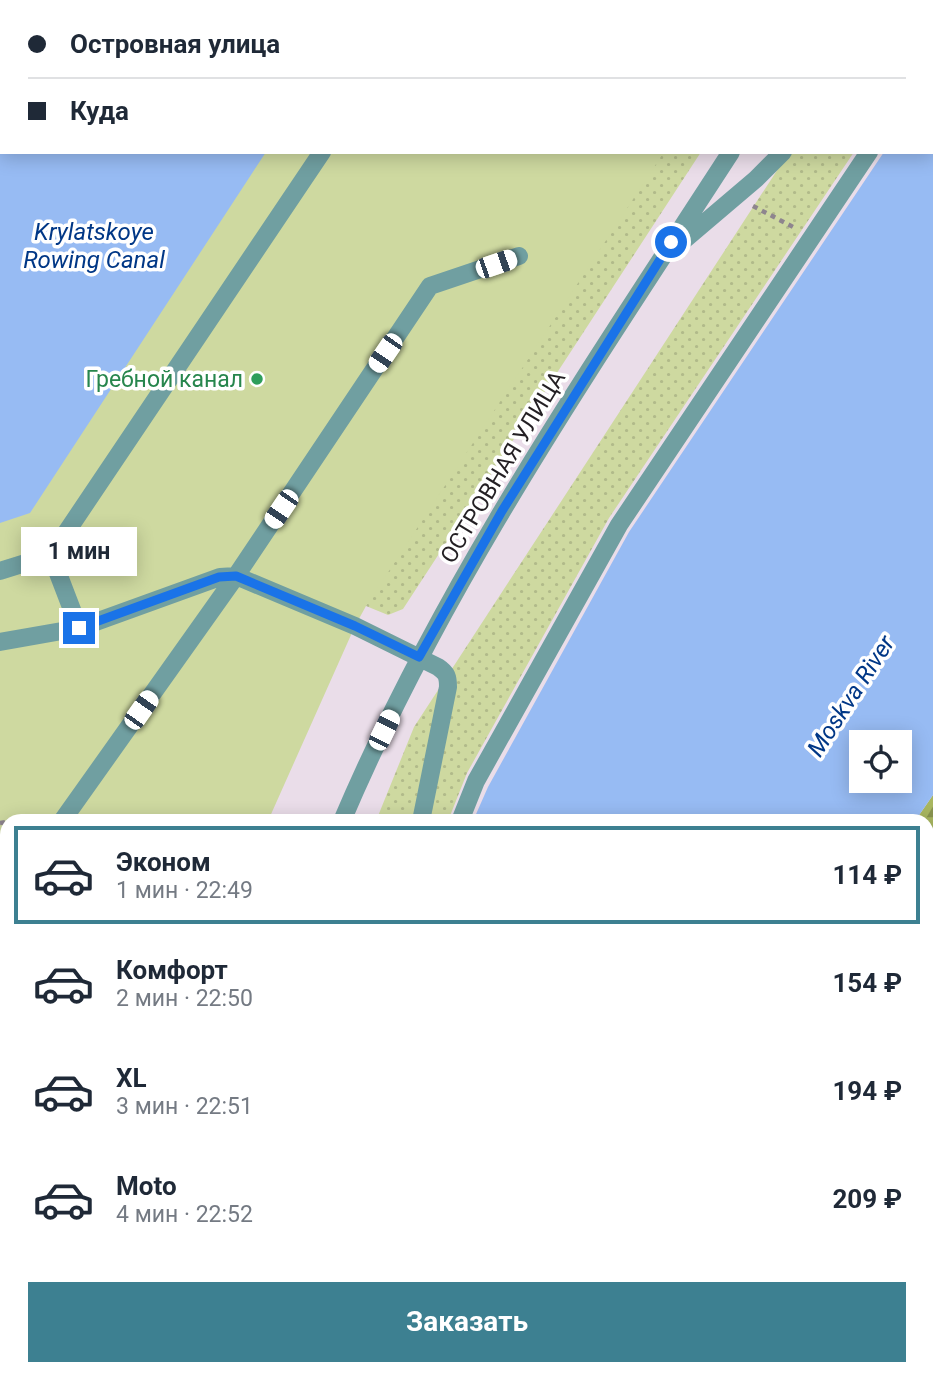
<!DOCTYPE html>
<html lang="ru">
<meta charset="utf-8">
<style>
:root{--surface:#fff;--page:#f2f2f3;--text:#1f2937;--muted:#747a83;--line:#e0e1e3;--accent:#3d8091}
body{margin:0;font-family:Roboto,sans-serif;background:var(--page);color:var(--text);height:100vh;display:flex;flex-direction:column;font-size:26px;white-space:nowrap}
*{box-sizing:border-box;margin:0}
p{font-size:23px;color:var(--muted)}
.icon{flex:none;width:38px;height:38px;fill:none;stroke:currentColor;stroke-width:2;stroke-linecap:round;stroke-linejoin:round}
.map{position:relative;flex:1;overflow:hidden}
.side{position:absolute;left:0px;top:814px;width:934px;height:562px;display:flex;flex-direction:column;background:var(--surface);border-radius:21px 21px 0 0;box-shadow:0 4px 18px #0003}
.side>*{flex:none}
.banner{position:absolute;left:0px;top:0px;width:934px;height:154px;box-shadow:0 4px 18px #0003;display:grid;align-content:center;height:154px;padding:0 28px;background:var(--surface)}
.tools{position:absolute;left:849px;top:730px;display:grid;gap:14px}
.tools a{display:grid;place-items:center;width:63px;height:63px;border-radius:0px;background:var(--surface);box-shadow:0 4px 18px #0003;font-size:35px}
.end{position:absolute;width:32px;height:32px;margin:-16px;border:9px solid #1a73e8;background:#fff;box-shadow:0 0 0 4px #fff}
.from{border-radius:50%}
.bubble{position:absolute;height:49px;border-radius:0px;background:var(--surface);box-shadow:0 4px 18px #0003;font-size:23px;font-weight:700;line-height:49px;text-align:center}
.car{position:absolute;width:21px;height:42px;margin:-21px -10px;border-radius:9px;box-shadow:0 0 5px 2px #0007;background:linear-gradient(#fff 24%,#345 0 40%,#fff 0 76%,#345 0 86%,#fff 0)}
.banner b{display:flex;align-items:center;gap:24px;height:66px;font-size:26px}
.banner b+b{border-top:2px solid var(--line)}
.banner i{width:18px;height:18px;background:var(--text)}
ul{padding:12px 0 0;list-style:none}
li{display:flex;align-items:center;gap:21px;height:98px;margin:0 14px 10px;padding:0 14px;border:4px solid transparent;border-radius:0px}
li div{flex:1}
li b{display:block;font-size:26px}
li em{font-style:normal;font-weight:700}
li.selected{border-color:var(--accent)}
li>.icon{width:63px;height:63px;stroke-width:1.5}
.button{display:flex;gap:14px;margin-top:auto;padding:14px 28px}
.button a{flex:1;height:80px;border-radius:0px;background:var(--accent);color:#fff;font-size:28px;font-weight:700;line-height:80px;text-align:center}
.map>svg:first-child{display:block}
.grass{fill:url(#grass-dots)}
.forest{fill:url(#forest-firs)}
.pitch{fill:#ced9a0}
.water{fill:#97bbf3;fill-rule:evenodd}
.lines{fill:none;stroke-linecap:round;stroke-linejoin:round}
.path{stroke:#8e858e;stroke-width:4.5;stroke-dasharray:5 5;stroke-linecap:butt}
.minor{stroke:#709fa1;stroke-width:18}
.route{stroke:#1a73e8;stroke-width:9}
.leisure-dot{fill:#2e9e5b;stroke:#fff;stroke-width:2.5}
.labels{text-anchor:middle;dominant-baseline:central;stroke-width:7;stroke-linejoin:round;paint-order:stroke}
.leisure-label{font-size:23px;fill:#27864d;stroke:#fff;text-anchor:end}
.street-label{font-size:23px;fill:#231f23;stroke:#fff}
.water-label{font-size:24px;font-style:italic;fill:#003786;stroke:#fff}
</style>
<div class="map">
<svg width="933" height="1375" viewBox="0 0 933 1375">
<defs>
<pattern id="grass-dots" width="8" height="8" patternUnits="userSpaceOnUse" patternTransform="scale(1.75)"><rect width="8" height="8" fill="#ced9a0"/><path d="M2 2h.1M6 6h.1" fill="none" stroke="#b1ba8a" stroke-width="1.8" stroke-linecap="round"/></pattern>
<pattern id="forest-firs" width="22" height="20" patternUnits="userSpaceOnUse" patternTransform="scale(1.75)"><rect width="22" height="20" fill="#a8b660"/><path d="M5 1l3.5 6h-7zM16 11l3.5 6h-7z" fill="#88934f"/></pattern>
</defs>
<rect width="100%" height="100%" fill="#eadde9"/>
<path class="grass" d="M580,152H701L403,609L388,615L366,606Z
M789,152H854L609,518L467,773L448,821H376L414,727Z
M7,950V1368L126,1369L124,1375H0V964Z"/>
<path class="forest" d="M933,795V1294L928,1296V821H915Z"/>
<path class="pitch" d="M0,0H740V2H2V152H664L366,606L355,626L268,821H7V950L0,964Z"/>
<path class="water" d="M0,0H365L364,2H2V152H266L30,513L0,523Z
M933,79V795L915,821H473L488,787L629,532L884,152H933ZM900,742V780H861V742Z
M290,1369V1368L687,1369L686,1375H289Z"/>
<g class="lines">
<path class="path" d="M753,206L795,228
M14,821H21
M0,823L7,822"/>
<path class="minor" d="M775,0V2
M424,2L425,0
M828,2L830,0
M933,58V57
M676,247L756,179L783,152
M51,555L322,152
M0,571L51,555L79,628
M0,642L79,628L220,577L236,576L355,626L438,667C447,673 448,677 448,687L421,821
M62,821L236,576L430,286L519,256
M342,821C443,583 591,368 731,152
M460,821L476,781L619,525L869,152
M0,929L7,921
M859,1368L864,1375
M160,1375L161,1368
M278,1375L280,1368"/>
</g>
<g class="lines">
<path class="route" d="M79,628L219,577L236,576L355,626L419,657L502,511L671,242"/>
</g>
<circle class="leisure-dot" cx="257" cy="379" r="7"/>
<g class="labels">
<g class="leisure-label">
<text x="243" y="379">Гребной канал</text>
</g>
<g class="street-label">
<text transform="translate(503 467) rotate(-59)">ОСТРОВНАЯ УЛИЦА</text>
</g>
<g class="water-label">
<text x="94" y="232">Krylatskoye<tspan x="94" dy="28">Rowing Canal</tspan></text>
<text transform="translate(851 696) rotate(-57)">Moskva River</text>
</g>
</g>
</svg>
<div class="tools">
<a><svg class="icon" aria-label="locate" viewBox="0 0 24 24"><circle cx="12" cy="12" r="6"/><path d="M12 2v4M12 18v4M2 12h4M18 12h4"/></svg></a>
</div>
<i class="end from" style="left:671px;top:242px"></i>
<i class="end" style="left:79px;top:628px"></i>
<div class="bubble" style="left:21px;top:527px;width:116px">1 мин</div>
<i class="car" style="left:496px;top:264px;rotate:71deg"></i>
<i class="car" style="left:385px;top:353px;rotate:214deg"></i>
<i class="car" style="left:281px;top:509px;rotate:214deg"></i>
<i class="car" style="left:141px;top:710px;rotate:35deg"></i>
<i class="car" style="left:384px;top:730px;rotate:26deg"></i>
<div class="banner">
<b><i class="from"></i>Островная улица</b>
<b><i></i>Куда</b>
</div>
<section class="side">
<ul>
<li class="selected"><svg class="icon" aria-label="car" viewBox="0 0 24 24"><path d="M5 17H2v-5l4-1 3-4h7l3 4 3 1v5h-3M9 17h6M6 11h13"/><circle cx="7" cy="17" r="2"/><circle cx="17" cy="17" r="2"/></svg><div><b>Эконом</b><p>1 мин · 22:49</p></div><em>114 ₽</em></li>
<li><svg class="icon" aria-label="car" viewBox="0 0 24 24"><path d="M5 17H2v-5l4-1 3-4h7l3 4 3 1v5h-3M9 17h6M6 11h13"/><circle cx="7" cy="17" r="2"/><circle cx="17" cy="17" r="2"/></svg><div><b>Комфорт</b><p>2 мин · 22:50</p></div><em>154 ₽</em></li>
<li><svg class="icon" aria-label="car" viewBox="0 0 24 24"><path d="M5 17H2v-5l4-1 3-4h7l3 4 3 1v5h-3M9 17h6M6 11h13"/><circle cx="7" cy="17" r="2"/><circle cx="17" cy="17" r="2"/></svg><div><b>XL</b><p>3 мин · 22:51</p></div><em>194 ₽</em></li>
<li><svg class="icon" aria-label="car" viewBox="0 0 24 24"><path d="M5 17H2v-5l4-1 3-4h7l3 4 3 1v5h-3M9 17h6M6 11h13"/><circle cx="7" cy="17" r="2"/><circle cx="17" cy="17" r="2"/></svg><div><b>Moto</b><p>4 мин · 22:52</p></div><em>209 ₽</em></li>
</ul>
<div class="button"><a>Заказать</a></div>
</section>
</div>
